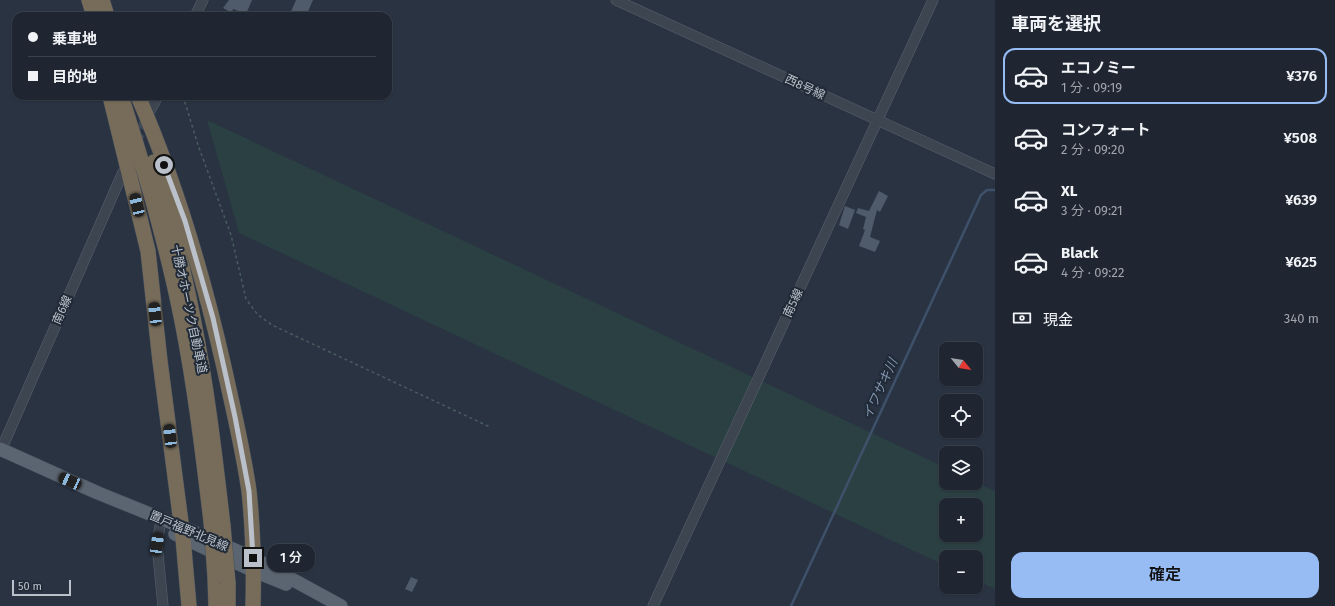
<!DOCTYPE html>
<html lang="ja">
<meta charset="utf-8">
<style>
:root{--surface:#1f2632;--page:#272e3a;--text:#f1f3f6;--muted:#a1a5ac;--line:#3c434d;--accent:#97bbf3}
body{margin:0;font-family:"Fira Sans","Noto Sans JP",sans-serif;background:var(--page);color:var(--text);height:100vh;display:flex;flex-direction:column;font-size:15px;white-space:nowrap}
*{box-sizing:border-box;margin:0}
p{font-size:13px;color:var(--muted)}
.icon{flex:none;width:22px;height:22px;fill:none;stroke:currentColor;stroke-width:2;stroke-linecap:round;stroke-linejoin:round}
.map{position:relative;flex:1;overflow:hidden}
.drawer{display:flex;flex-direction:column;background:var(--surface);width:340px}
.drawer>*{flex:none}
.hud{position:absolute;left:12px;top:12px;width:380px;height:88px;border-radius:12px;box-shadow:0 1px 3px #0004,0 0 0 1px var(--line);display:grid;align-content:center;height:88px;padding:0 16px;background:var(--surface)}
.needle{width:26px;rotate:120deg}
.controls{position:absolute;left:939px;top:342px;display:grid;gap:8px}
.controls a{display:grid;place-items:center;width:44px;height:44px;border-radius:8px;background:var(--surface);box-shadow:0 1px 3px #0004,0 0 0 1px var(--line);font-size:20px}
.scale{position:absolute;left:12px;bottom:10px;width:59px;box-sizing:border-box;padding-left:4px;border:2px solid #bac1cb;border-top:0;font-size:11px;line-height:14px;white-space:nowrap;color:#bac1cb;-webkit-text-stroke:3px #212a37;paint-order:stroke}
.end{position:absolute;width:18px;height:18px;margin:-9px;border:5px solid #bac1cb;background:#111;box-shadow:0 0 0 2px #111}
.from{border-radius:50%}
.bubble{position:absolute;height:28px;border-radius:12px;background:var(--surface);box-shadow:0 1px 3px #0004,0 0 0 1px var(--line);font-size:13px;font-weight:600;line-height:28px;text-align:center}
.car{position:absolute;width:12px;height:24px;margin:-12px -6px;border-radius:5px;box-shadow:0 0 3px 1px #0007;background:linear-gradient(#222 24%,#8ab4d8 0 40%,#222 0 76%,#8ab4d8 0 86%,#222 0)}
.hud b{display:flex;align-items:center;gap:14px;height:38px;font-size:15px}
.hud b+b{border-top:1px solid var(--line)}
.hud i{width:10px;height:10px;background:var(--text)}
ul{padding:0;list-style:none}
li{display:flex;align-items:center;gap:12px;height:56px;margin:0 8px 6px;padding:0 8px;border:2px solid transparent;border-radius:12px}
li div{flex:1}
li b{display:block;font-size:15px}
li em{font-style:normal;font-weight:600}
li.selected{border-color:var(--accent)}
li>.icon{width:36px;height:36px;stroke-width:1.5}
h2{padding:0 16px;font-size:18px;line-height:48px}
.pay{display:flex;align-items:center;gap:10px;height:44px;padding:0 16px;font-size:15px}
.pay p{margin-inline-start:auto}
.cta{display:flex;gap:8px;margin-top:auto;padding:8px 16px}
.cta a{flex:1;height:46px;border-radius:12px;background:var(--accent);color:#111;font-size:16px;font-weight:600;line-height:46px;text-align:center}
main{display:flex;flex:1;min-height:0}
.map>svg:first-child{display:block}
.green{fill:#2b4043;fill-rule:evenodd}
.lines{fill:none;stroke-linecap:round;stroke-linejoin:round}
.stream{stroke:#3f516a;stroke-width:2.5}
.building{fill:#4f5a6a}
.minor-tunnel{stroke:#3f4857;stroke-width:10;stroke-dasharray:10 5;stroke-linecap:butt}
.minor-casing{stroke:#5b636f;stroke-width:11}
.major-casing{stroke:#464e5b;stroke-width:14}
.highway-casing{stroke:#47505c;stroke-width:16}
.path{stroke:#495d5f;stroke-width:1.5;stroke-dasharray:3 3;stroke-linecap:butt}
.minor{stroke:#3d4551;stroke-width:10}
.major{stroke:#5b6471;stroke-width:13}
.highway{stroke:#776c5a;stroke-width:15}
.highway-bridge-casing{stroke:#47505c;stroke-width:16;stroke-linecap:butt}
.highway-bridge{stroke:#776c5a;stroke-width:15}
.route{stroke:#bac1cb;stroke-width:5}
.labels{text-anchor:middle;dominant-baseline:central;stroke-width:4;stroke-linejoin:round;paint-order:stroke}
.street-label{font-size:12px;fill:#bac1cb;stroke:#212a37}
.water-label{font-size:13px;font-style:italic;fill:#8397b1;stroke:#212a37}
</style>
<main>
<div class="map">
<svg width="995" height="606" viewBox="0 0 995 606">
<rect width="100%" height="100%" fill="#293342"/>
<path class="green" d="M207,120L946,468V483L976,482L995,491V589L976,580V557H946V566L239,233ZM946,505H976V535H946Z"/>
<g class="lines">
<path class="stream" d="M791,606L981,195L987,190H995"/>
</g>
<path class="building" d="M229,0H252L246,14L233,9L232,13L223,8Z
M296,0H313L306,16H289Z
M879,191L888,196L880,212L877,210L870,237L880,241L875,252L859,246L865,230L863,229L866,217L856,213L858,208L869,211Z
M845,206L855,210L848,229L839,225Z
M411,577L418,580L412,592L405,589Z"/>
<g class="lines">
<path class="minor-tunnel" d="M136,143L148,114"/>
<defs>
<path id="minor" d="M616,0L995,174
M195,16L203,0
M151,109L158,96
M1,450L123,172
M160,526L157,544L163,606
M653,606L933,0"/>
<path id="major" d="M0,449L98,493L182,527L253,558L341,606
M175,534L254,571L286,584"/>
<path id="highway" d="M89,0L94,16
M102,0L107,16
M110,96L148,251L160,361L183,538L189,606
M121,96C145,170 167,245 182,321C195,387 203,454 211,521
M138,96C176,183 203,275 224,367C233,408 243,449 249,491C253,529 254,568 253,606
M154,162C169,213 183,266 193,318C207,387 215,457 223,526
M215,577L216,606
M228,583V606"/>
</defs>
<use href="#minor" class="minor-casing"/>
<use href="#major" class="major-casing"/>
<use href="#highway" class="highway-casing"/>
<path class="path" d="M183,96L198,145L231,235L246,299L258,315L272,325L490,427"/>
<use href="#minor" class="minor"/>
<use href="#major" class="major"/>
<use href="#highway" class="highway"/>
<defs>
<path id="highway-bridge" d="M211,521L215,577
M223,526L228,583"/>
</defs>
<use href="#highway-bridge" class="highway-bridge-casing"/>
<use href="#highway-bridge" class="highway-bridge"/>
</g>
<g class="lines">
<path class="route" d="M164,165L185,221L213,318L235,417L249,491L253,558"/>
</g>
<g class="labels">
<g class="street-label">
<text transform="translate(805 87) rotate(25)">西8号線</text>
<text transform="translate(793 303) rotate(-65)">南5線</text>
<text transform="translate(189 309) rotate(78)">十勝オホーツク自動車道</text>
<text transform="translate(62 310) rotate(-66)">南6線</text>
<text transform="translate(189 531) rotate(23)">置戸福野北見線</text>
</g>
<g class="water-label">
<text transform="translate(880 389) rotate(-65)">イワサキ川</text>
</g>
</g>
</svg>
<div class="controls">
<a><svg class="needle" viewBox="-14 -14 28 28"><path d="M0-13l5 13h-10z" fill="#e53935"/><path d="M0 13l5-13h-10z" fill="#a1a5ac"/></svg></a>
<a><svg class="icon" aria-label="locate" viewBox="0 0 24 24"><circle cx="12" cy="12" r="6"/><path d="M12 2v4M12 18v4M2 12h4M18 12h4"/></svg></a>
<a><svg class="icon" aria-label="layers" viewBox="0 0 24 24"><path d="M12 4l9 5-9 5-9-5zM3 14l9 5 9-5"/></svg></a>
<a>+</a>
<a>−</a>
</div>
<div class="scale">50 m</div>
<i class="end from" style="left:164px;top:165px"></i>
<i class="end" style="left:253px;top:558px"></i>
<div class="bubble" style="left:267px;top:544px;width:48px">1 分</div>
<i class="car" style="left:137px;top:205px;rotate:346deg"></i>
<i class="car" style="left:155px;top:314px;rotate:354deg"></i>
<i class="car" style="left:170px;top:436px;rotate:353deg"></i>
<i class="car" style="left:70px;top:481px;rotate:294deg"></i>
<i class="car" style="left:157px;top:544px;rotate:8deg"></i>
<div class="hud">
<b><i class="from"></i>乗車地</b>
<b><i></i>目的地</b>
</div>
</div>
<section class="drawer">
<h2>車両を選択</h2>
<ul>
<li class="selected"><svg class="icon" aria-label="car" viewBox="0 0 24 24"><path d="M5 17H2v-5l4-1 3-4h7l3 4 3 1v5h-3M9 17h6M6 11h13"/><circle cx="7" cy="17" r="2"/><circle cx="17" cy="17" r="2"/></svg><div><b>エコノミー</b><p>1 分 · 09:19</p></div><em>¥376</em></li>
<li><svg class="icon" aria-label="car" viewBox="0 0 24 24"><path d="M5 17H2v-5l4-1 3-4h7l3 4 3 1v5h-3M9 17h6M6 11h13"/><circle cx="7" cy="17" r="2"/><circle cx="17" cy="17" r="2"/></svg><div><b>コンフォート</b><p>2 分 · 09:20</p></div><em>¥508</em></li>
<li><svg class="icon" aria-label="car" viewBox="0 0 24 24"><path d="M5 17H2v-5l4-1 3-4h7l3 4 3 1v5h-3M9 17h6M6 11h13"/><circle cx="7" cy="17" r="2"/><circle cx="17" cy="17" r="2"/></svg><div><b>XL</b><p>3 分 · 09:21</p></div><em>¥639</em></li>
<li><svg class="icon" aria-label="car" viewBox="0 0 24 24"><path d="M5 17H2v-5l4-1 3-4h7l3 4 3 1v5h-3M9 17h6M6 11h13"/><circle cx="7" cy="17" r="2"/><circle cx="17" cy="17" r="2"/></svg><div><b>Black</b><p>4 分 · 09:22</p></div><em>¥625</em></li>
</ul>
<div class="pay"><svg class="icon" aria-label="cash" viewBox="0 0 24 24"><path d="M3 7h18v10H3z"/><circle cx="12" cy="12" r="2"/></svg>現金<p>340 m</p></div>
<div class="cta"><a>確定</a></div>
</section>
</main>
